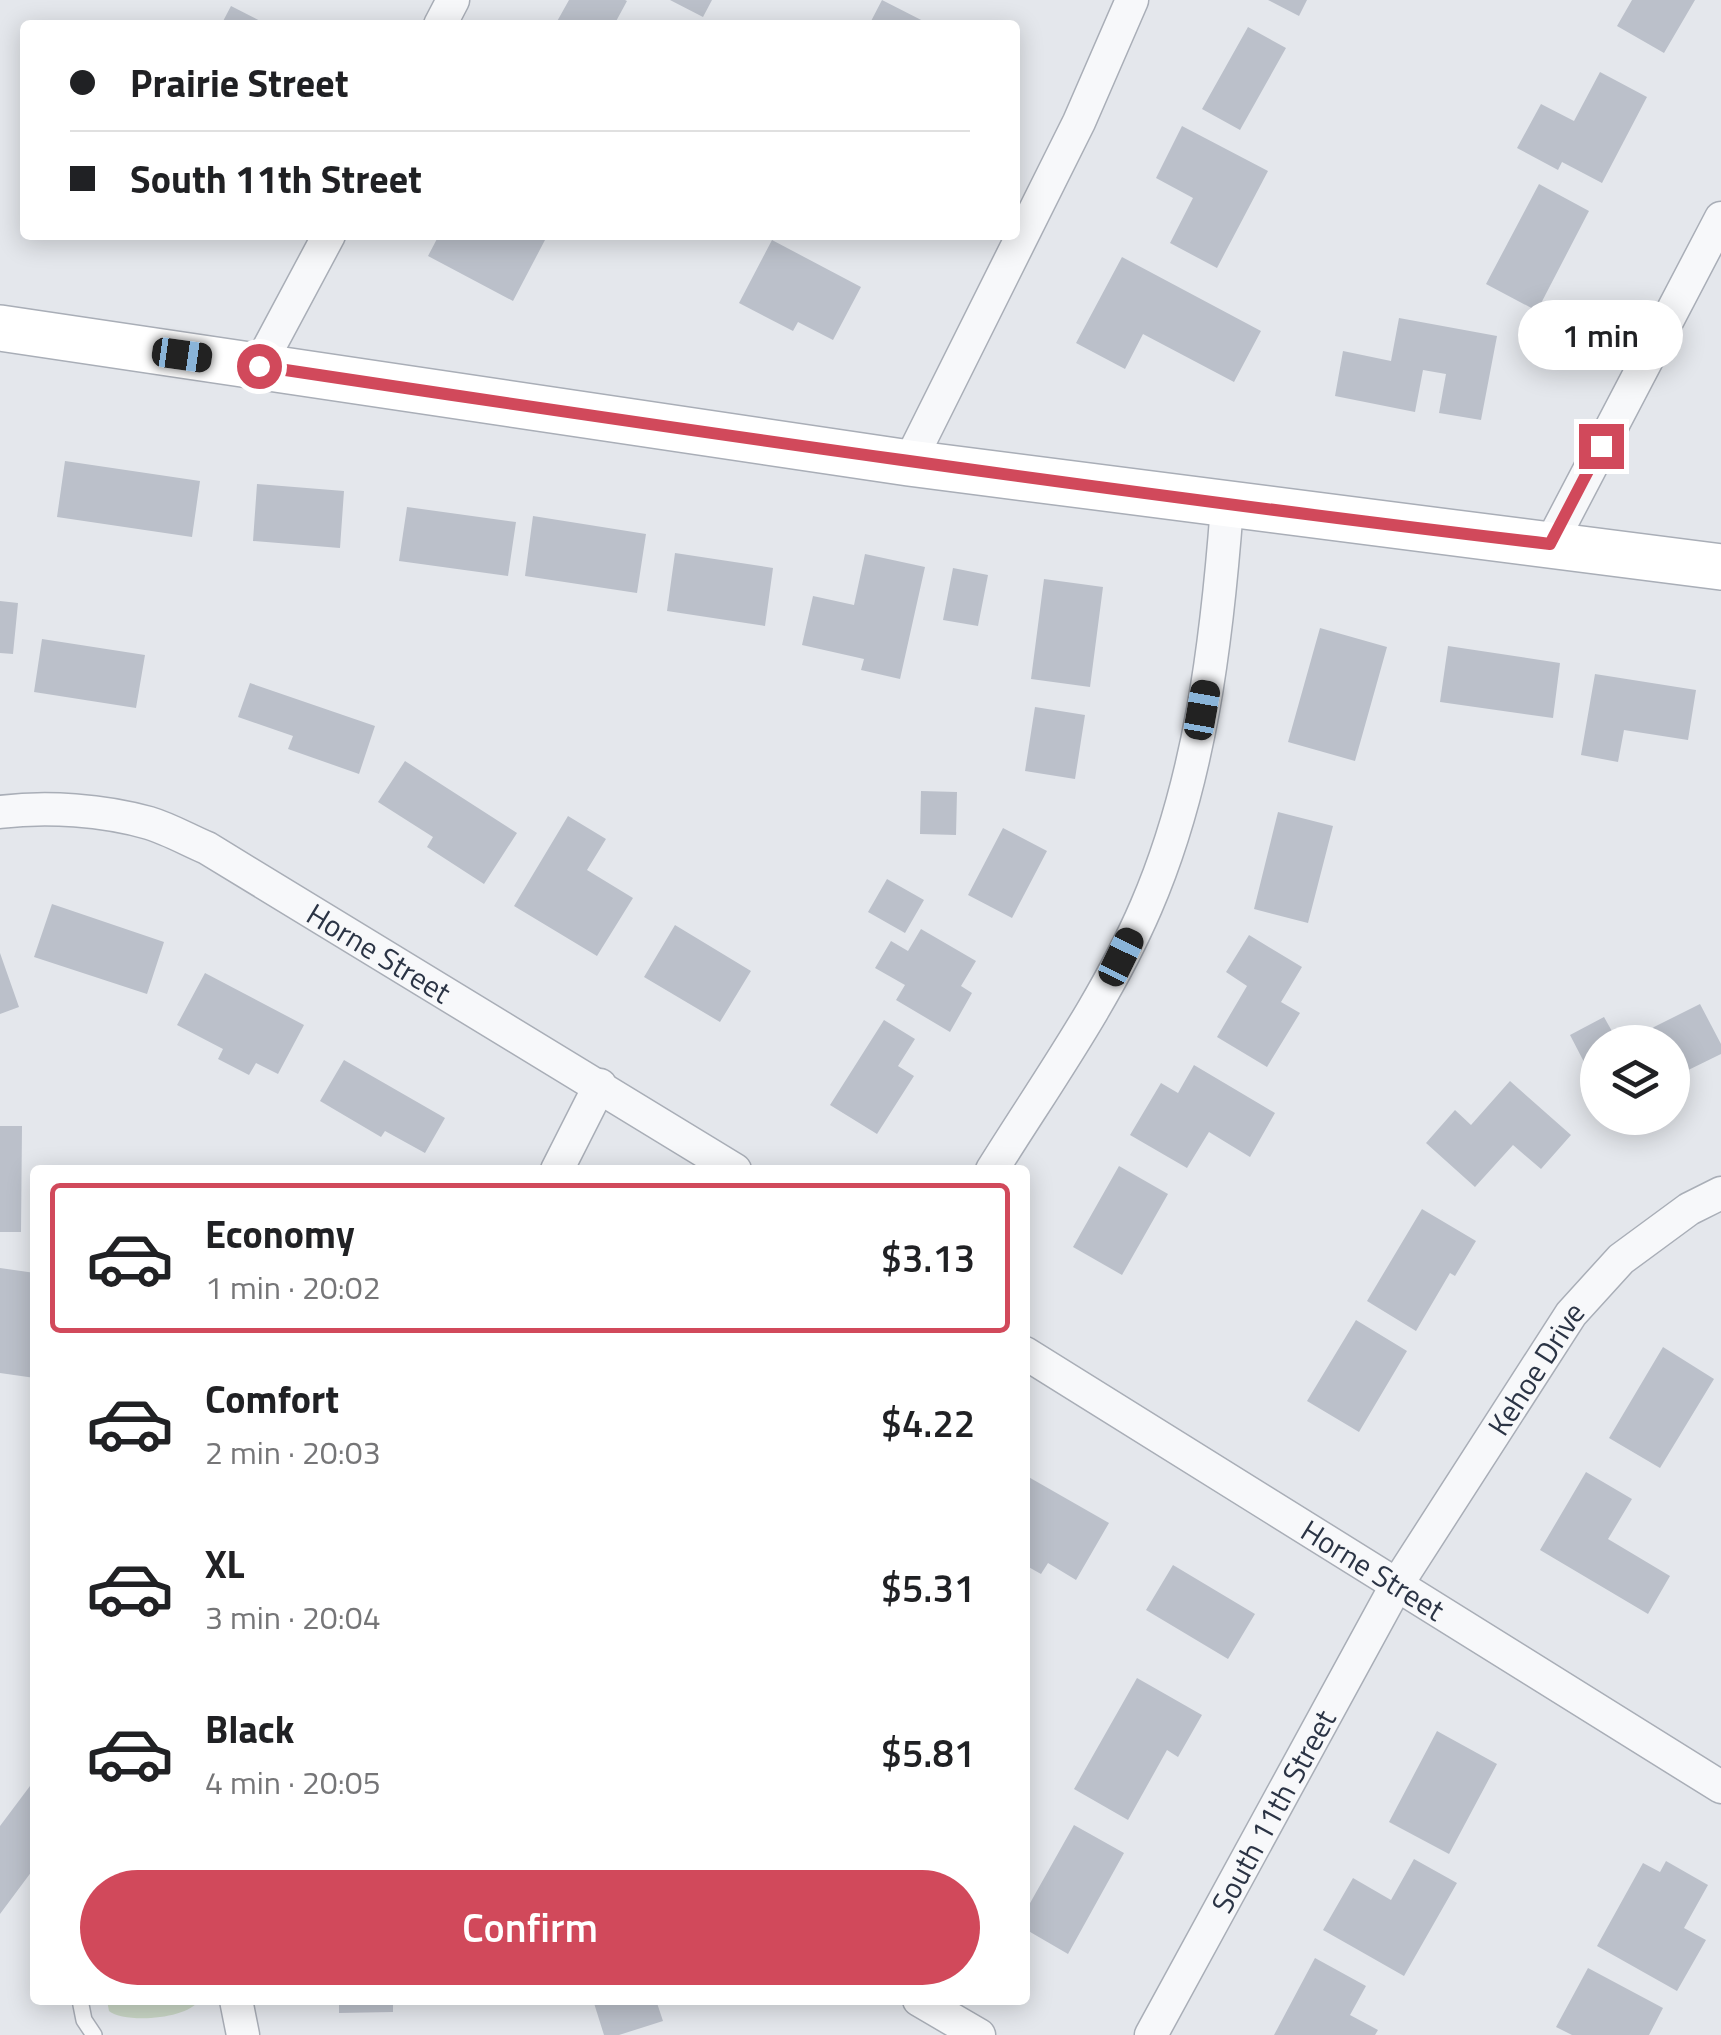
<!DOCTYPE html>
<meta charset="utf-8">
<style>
:root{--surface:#fff;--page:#f6f6f6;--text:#202124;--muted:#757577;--line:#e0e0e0;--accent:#d1495b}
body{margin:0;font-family:"Titillium Web",sans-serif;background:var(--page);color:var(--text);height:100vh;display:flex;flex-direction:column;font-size:38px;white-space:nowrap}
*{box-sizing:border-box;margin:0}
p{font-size:32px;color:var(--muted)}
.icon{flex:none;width:55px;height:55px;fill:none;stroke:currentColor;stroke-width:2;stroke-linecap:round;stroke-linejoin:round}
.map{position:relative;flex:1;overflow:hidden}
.sheet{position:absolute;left:30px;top:1165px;width:1000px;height:840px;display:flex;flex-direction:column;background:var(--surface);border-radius:10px;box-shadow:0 5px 25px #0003}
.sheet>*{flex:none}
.banner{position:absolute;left:20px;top:20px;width:1000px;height:220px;border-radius:10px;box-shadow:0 5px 25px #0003;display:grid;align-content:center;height:220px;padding:0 50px;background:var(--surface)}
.buttons{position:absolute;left:1580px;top:1025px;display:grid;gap:20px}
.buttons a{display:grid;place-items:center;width:110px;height:110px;border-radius:50%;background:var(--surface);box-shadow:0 5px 25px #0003;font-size:50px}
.end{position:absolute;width:45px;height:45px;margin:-22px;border:12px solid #d1495b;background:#fff;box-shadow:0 0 0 5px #fff}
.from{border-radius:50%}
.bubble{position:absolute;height:70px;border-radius:35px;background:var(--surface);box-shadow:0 5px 25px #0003;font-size:32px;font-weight:600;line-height:70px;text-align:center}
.car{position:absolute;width:30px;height:60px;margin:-30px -15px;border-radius:12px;box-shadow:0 0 8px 2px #0007;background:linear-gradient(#222 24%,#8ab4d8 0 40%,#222 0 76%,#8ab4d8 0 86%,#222 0)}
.banner b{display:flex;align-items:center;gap:35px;height:95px;font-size:38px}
.banner b+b{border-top:2px solid var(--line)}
.banner i{width:25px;height:25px;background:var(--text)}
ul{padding:18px 0 0;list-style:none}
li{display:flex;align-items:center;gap:30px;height:150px;margin:0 20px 15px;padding:0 30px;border:5px solid transparent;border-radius:10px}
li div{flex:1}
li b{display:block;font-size:38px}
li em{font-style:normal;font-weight:600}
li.current{border-color:var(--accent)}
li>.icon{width:90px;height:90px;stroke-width:1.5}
.action{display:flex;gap:20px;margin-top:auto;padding:20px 50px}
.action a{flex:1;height:115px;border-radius:60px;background:var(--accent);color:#fff;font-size:40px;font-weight:600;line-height:115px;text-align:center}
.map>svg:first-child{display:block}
.green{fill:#c9d6c5}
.building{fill:#bbc0ca}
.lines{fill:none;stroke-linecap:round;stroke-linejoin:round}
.lane-casing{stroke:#a9aeb7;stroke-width:18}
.street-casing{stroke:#a9aeb7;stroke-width:35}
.secondary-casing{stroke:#a9aeb7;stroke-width:48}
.lane{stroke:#f7f8fa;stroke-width:15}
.street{stroke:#f7f8fa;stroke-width:32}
.secondary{stroke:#fff;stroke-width:45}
.route{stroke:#d1495b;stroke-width:12}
.labels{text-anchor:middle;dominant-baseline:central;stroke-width:8;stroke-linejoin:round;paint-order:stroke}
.street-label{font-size:30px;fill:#2b3445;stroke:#f4f6f9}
</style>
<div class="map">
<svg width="1721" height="2035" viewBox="0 0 1721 2035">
<rect width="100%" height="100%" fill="#e4e7ec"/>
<path class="green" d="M107,2000H199C189,2019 125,2024 109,2011Z"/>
<path class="building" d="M569,0H625L627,1L614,25H555Z
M670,0H712L703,17Z
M882,0L931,25H869Z
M1268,0H1307L1299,16Z
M1632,0H1695L1664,53L1617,26Z
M231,6L268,25H221Z
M1248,27L1286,48L1240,130L1202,109Z
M1600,72L1647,97L1602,183L1562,162L1558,170L1517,148L1541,104L1574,121Z
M1182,126L1268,171L1217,268L1170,243L1193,198L1156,178Z
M1539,184L1589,211L1537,311L1486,284Z
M439,235H535L545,240L513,301L428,256Z
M772,240L861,287L833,340L798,322L793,331L739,303Z
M1122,257L1261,331L1234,382L1143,334L1125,369L1076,343Z
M1399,318L1497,336L1481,420L1439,413L1446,374L1423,370L1415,412L1335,396L1343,351L1391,361Z
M65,461L200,481L192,537L57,517Z
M257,484L344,491L340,548L253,541Z
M407,507L516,522L508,576L399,561Z
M533,516L646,534L637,593L525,576Z
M675,553L773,568L765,626L667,611Z
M865,554L925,567L900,679L861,670L864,659L802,645L813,596L854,605Z
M953,568L988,575L978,626L943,620Z
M1044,579L1103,587L1090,687L1031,679Z
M0,601L18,603L13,654L0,653Z
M1320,628L1387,647L1355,761L1288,742Z
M42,639L145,655L136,708L34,692Z
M1448,646L1560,663L1553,718L1440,702Z
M1595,674L1696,690L1688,740L1624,730L1618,762L1581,755Z
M250,683L375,726L359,774L288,749L293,736L238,717Z
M1035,707L1085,715L1075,779L1025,771Z
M405,761L517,833L484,884L427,847L433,837L378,802Z
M921,791L957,792L956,835L920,834Z
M1278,812L1333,826L1308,923L1254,909Z
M568,816L606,839L587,870L633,898L597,956L514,906Z
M1003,828L1047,851L1012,918L968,895Z
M887,879L924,900L905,933L868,912Z
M52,904L164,942L147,994L34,957Z
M675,925L751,971L720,1022L644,977Z
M921,929L976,961L961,986L972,993L950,1032L896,1000L905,985L875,968L891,941L908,951Z
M1249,935L1302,967L1281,1002L1300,1013L1267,1067L1217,1037L1247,986L1226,972Z
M0,953L19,1007L0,1014Z
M205,973L304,1025L278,1074L256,1063L249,1075L218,1059L223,1049L177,1025Z
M1700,1004L1721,1044V1054L1672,1078V1042H1624Z
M1604,1017L1618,1042H1598V1089L1570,1035Z
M884,1020L915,1039L898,1066L914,1076L877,1134L830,1105Z
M344,1060L445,1118L425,1153L385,1131L381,1137L320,1101Z
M1194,1065L1275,1113L1250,1157L1209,1132L1187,1168L1130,1135L1161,1083L1178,1093Z
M1510,1081L1571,1135L1541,1169L1513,1145L1475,1187L1426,1143L1455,1110L1471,1125Z
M0,1126H22L21,1232H0Z
M1119,1166L1168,1194L1122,1275L1073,1247Z
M1422,1209L1476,1241L1455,1276L1450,1273L1416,1331L1367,1301Z
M0,1268L35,1273V1378L0,1373Z
M1356,1320L1407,1351L1359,1432L1307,1401Z
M1663,1347L1714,1379L1660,1468L1609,1438Z
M1586,1472L1632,1499L1608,1539L1670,1576L1648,1614L1540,1550Z
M1025,1475L1109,1523L1076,1580L1048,1563L1041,1574L1025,1565Z
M1173,1565L1255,1614L1228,1659L1146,1610Z
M1137,1678L1202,1715L1178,1757L1167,1750L1128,1820L1074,1789Z
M1437,1731L1497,1764L1449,1854L1389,1822Z
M30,1786L35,1789V1867L0,1914V1826Z
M1074,1825L1124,1853L1068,1954L1025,1929V1912Z
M1414,1859L1457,1883L1404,1976L1323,1930L1353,1878L1391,1900Z
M1666,1861L1708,1885L1684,1928L1706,1940L1677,1991L1597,1946L1643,1863L1660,1872Z
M1315,1958L1366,1986L1350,2015L1378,2030L1375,2035H1274Z
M1588,1968L1663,2008L1649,2035H1572L1556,2027Z
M339,2000H393V2012L339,2013Z
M593,2000H656L663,2021L619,2035H604Z"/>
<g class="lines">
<defs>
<path id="lane" d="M80,2000L84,2020L94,2035"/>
<g id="street">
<path d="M440,25L453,0"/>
<path d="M259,366L329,235"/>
<path d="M909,463L1079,122L1132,0"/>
<path d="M1550,545L1721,218"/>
<path id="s1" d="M0,812C47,806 103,810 149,823C169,829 188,840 207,848L735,1170"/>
<path d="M557,1170L600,1085"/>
<path d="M992,1170C1045,1085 1106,1000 1146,907C1200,782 1217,641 1227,506"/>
<path id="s2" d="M1025,1353L1721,1787"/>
<path d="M236,2000L243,2035"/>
<path d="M919,2000L979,2035"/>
<path id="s3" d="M1151,2035L1396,1586L1571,1314L1621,1259L1689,1209L1721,1193"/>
</g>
<path id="secondary" d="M0,328L909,463L1721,567"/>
</defs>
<use href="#lane" class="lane-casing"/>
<use href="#street" class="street-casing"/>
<use href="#secondary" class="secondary-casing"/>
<use href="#lane" class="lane"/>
<use href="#street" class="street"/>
<use href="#secondary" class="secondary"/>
</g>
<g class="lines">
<path class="route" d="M259,366C689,431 1118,493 1550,544L1601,446"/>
</g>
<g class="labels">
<g class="street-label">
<text stroke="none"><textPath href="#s1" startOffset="415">Horne Street</textPath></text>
<text stroke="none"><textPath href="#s3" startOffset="770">Kehoe Drive</textPath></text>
<text stroke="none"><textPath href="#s2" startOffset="410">Horne Street</textPath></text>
<text stroke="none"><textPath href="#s3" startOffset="255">South 11th Street</textPath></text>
</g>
</g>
</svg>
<div class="buttons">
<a><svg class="icon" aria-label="layers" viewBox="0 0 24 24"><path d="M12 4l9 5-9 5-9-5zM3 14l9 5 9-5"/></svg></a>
</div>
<i class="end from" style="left:259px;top:366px"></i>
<i class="end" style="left:1601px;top:446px"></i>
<div class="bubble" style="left:1518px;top:300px;width:165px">1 min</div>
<i class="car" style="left:182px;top:355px;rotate:98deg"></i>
<i class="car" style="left:1202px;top:710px;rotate:10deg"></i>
<i class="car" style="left:1121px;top:957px;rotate:26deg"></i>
<div class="banner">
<b><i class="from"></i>Prairie Street</b>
<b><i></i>South 11th Street</b>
</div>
<section class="sheet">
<ul>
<li class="current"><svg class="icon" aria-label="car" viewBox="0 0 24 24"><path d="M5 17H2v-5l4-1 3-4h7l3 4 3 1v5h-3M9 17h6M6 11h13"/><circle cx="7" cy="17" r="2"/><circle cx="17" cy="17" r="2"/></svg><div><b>Economy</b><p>1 min · 20:02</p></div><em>$3.13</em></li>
<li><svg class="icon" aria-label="car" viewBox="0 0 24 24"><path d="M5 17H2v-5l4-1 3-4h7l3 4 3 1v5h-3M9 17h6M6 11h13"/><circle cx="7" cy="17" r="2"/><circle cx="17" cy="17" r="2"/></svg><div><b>Comfort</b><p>2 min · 20:03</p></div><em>$4.22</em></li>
<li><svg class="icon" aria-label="car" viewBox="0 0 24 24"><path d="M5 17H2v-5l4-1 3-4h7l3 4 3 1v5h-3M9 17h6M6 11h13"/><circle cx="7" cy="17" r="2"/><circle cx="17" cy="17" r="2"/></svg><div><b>XL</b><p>3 min · 20:04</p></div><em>$5.31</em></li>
<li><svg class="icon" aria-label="car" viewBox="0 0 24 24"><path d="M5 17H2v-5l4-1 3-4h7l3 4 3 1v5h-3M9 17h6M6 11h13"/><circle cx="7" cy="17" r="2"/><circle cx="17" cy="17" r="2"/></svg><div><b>Black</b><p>4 min · 20:05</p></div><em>$5.81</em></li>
</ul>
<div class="action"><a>Confirm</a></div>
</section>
</div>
